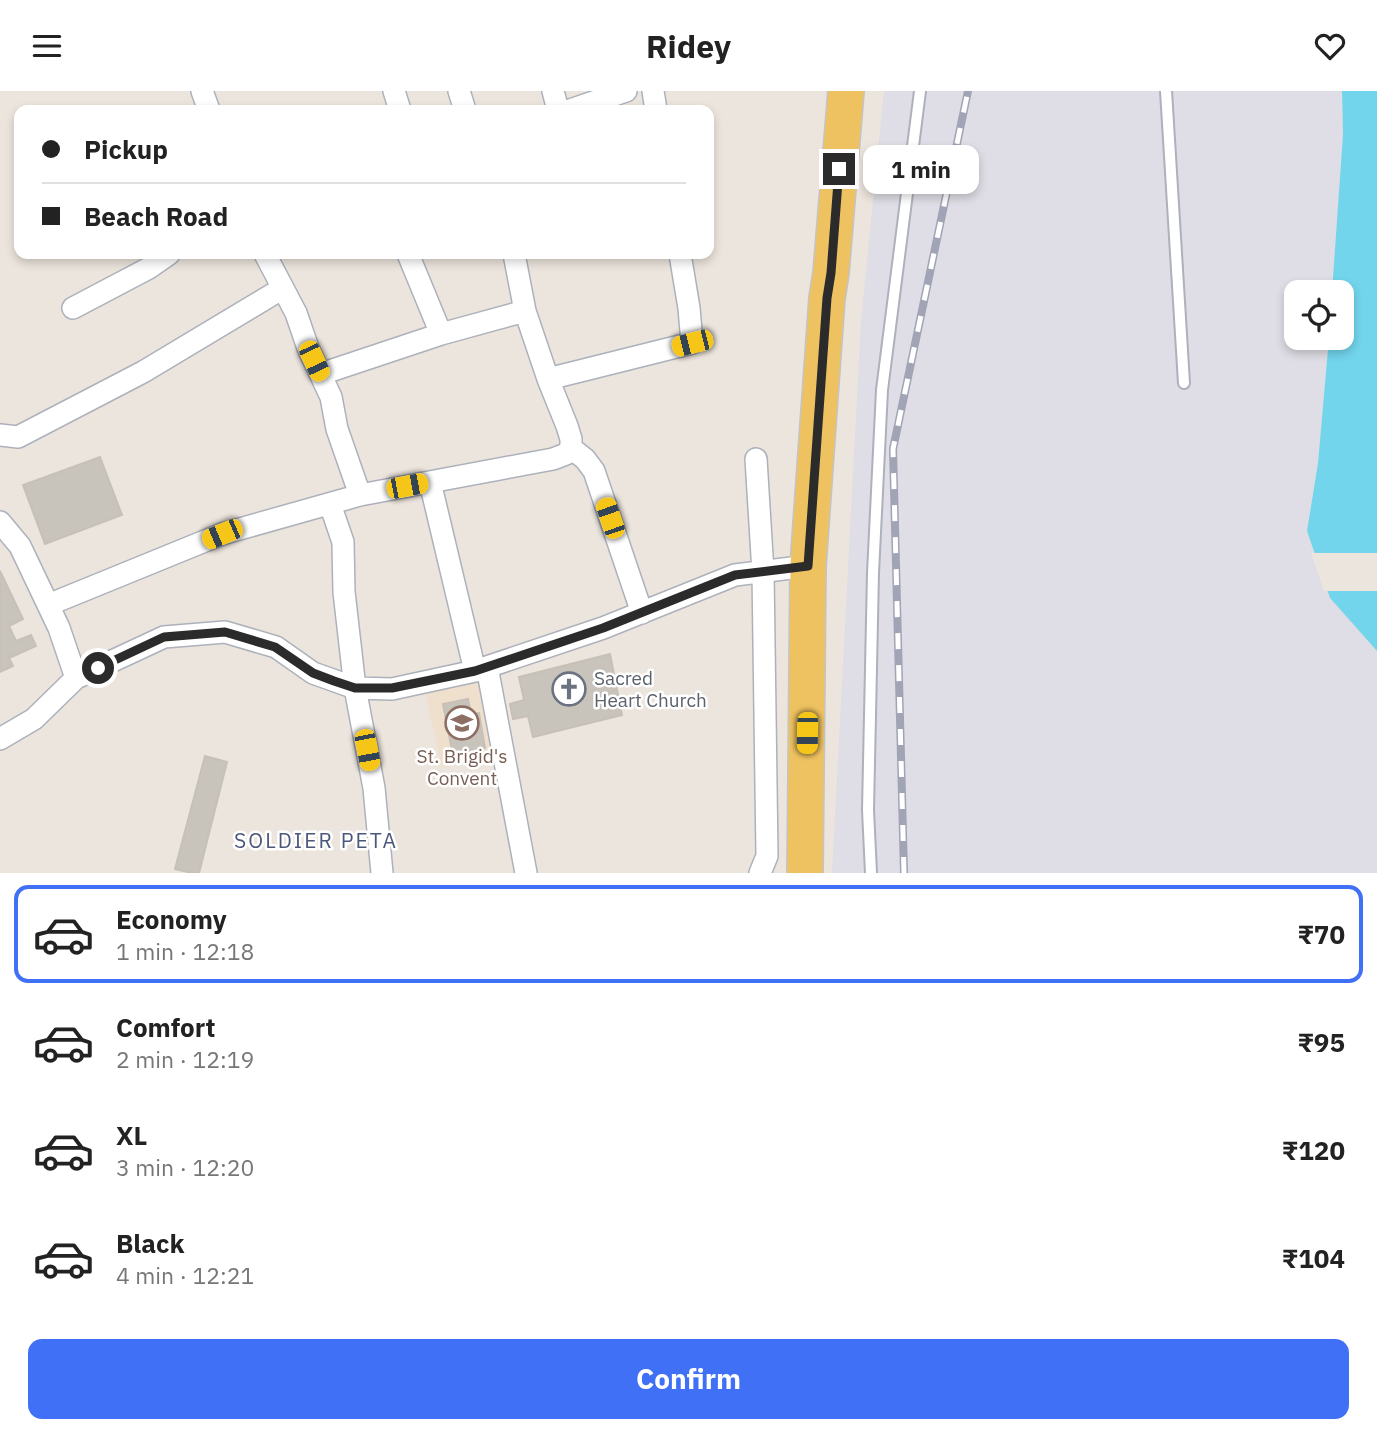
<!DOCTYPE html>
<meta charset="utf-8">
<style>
:root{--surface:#fff;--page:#f6f6f6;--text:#222;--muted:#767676;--line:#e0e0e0;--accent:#4070f6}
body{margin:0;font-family:"IBM Plex Sans",sans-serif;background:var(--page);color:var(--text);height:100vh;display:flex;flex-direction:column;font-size:26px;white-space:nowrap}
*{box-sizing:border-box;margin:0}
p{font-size:23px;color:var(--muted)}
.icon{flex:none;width:38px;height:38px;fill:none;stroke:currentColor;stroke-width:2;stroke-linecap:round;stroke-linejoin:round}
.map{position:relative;height:782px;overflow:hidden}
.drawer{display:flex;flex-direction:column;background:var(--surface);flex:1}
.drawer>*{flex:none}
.guide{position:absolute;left:14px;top:14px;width:700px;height:154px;border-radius:14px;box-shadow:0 4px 10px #0003;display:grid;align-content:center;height:154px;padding:0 28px;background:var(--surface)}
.buttons{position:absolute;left:1284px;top:189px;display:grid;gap:14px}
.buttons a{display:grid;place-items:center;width:70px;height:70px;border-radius:14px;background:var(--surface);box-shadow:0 4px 10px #0003;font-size:35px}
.end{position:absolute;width:32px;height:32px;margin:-16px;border:9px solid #2b2b2b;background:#fff;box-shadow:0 0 0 4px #fff}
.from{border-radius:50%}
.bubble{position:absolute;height:49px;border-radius:14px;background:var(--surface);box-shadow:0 4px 10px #0003;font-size:23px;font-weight:700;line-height:49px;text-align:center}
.car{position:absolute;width:21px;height:42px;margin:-21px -10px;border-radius:9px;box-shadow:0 0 5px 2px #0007;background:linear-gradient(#f5c518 24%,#345 0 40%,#f5c518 0 76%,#345 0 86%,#f5c518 0)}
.guide b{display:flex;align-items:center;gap:24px;height:66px;font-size:26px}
.guide b+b{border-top:2px solid var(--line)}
.guide i{width:18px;height:18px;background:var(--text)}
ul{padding:12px 0 0;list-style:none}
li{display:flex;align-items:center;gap:21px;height:98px;margin:0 14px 10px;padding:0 14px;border:4px solid transparent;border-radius:14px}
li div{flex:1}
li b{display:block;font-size:26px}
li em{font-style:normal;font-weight:700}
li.selected{border-color:var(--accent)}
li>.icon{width:63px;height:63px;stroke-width:1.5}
.cta{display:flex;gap:14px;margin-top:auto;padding:14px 28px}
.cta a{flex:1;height:80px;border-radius:14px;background:var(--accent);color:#fff;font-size:28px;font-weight:700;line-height:80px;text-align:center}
header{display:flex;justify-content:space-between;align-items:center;height:91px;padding:0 28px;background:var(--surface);font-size:32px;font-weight:700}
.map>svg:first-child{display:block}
.industrial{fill:#dfdde5}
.education{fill:#eee0cd}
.water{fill:#72d5ec}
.pier{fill:#ece5dd}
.building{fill:#c8c3bb;stroke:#c8c0b7;stroke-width:2}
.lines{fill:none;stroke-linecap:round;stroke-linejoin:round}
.lane-casing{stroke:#adb1bb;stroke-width:14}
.street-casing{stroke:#adb1bb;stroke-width:24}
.primary-casing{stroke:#c4c4c4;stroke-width:38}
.lane{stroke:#fff;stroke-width:10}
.street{stroke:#fff;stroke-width:21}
.primary{stroke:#eec260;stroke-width:35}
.rail-casing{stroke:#a0a4b5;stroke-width:8}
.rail{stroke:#fff;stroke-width:5;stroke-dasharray:16;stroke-linecap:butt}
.route{stroke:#2b2b2b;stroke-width:9}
.labels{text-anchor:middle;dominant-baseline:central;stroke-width:5;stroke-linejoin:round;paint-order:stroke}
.worship-label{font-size:19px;fill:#5b616d;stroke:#fff;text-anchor:start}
.education-label{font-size:19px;fill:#785e54;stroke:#fff}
.neighbourhood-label{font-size:21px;letter-spacing:2px;fill:#4c587b;stroke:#fff}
</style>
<header><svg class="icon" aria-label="menu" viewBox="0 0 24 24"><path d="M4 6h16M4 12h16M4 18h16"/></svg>Ridey<svg class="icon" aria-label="heart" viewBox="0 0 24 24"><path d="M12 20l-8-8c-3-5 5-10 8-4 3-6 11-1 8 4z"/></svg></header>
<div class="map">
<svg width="1377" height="782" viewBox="0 0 1377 782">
<rect width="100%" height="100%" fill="#ece5dd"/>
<path class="industrial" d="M884,0H1342L1343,43L1332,201H1297V247H1329L1318,372L1307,440L1330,507L1377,560V782H832L861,230Z"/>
<path class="education" d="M483,585L499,665L442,677L425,600Z"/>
<path class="water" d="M1342,0H1377V560L1330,507L1307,440L1318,372L1329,247H1342V201H1332L1343,43Z"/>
<path class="pier" d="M1311,462H1377V500H1324Z"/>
<path class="building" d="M100,366L122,424L45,453L23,394Z
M0,480L23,528L9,535L16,550L31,544L36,555L9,567L13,575L0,581Z
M610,563L622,624L533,646L528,625L513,628L510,613L524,609L519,586Z
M468,608L471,623L479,622L485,657L453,664L443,613Z
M205,665L227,671L199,782H192L175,778Z"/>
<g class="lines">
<defs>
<path id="lane" d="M1166,0L1184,292
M871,782L868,719L873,482L882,299L920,0"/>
<path id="street" d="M202,0L209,19
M394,0L400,19
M459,0L465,19
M553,0L558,19
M653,0L656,19
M570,19L626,0
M265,163L296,222L308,257L331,306L337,338L360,404
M408,163L441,243
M514,163L525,220L548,288L567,335L571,348V357
M73,217L149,177L169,163
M321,283L441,243L525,220
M548,288L692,252L689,217L680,163
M0,344L18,346L143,281L283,197
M571,357L585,368L594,380L642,522
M756,368L763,481L767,765L760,782
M430,391L475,580
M330,413L343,451L344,501L355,597L374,697L382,782
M0,431L20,455L59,537L76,587L34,628L0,648
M48,514L222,443L360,404L553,368L566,363L571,357
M487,576L526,782
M76,587L164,546L225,541L276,556L313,582L355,597L392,598L475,580L603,537L735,484L808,475"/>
<path id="primary" d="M805,782L808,475L827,207L831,182L846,0"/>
</defs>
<use href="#lane" class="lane-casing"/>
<use href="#street" class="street-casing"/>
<use href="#primary" class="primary-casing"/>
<use href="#lane" class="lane"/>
<use href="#street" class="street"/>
<use href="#primary" class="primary"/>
<defs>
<path id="rail" d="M904,782L893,358L968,0"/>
</defs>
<use href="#rail" class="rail-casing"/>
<use href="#rail" class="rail"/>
</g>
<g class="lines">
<path class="route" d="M98,577L164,546L225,541L275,556L313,582L334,590L355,597H392L475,580L603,537L735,484L808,475L827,207L831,182L839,78"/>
</g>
<defs>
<symbol id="church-ring" viewBox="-11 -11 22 22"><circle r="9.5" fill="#fff" stroke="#6b7280" stroke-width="1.5"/><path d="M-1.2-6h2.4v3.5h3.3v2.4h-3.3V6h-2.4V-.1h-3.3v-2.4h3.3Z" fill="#6b7280"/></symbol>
<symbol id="school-ring" viewBox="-11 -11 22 22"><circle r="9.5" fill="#fff" stroke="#8d6e63" stroke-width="1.5"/><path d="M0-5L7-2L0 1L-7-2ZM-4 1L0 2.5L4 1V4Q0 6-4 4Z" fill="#8d6e63"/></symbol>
</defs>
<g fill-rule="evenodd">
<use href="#church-ring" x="550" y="579" width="38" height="38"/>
<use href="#school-ring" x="443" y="613" width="38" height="38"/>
</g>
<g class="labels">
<g class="worship-label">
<text x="594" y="587">Sacred<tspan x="594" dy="22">Heart Church</tspan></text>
</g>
<g class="education-label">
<text x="462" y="665">St. Brigid's<tspan x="462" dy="22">Convent</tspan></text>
</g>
<g class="neighbourhood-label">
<text x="316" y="749">SOLDIER PETA</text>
</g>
</g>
</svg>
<div class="buttons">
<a><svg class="icon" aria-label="locate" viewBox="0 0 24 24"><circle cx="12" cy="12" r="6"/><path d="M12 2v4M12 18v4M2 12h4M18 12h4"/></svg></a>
</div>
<i class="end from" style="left:98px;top:577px"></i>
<i class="end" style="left:839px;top:78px"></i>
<div class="bubble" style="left:863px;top:54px;width:116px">1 min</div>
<i class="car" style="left:692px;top:252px;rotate:256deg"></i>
<i class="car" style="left:314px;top:270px;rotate:155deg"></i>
<i class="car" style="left:407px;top:395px;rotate:79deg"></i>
<i class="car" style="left:610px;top:427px;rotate:341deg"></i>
<i class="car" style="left:222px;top:443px;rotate:247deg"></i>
<i class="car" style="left:807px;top:642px;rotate:181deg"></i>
<i class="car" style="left:367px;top:659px;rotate:169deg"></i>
<div class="guide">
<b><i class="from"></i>Pickup</b>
<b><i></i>Beach Road</b>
</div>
</div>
<section class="drawer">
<ul>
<li class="selected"><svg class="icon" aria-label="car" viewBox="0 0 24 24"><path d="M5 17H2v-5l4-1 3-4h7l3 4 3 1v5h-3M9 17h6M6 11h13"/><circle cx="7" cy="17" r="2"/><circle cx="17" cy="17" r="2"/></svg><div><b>Economy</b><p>1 min · 12:18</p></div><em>₹70</em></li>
<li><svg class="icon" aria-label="car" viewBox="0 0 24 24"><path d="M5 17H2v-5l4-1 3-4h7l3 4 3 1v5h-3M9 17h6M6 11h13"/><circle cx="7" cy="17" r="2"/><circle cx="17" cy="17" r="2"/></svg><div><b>Comfort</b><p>2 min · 12:19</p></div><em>₹95</em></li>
<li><svg class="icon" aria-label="car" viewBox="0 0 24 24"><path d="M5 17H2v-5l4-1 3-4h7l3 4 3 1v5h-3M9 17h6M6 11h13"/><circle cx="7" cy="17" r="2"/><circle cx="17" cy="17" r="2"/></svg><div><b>XL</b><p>3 min · 12:20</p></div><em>₹120</em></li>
<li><svg class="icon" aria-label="car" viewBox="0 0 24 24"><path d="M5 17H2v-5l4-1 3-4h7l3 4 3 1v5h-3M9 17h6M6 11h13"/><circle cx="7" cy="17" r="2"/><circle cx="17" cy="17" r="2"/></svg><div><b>Black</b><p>4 min · 12:21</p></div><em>₹104</em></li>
</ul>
<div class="cta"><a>Confirm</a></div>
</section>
